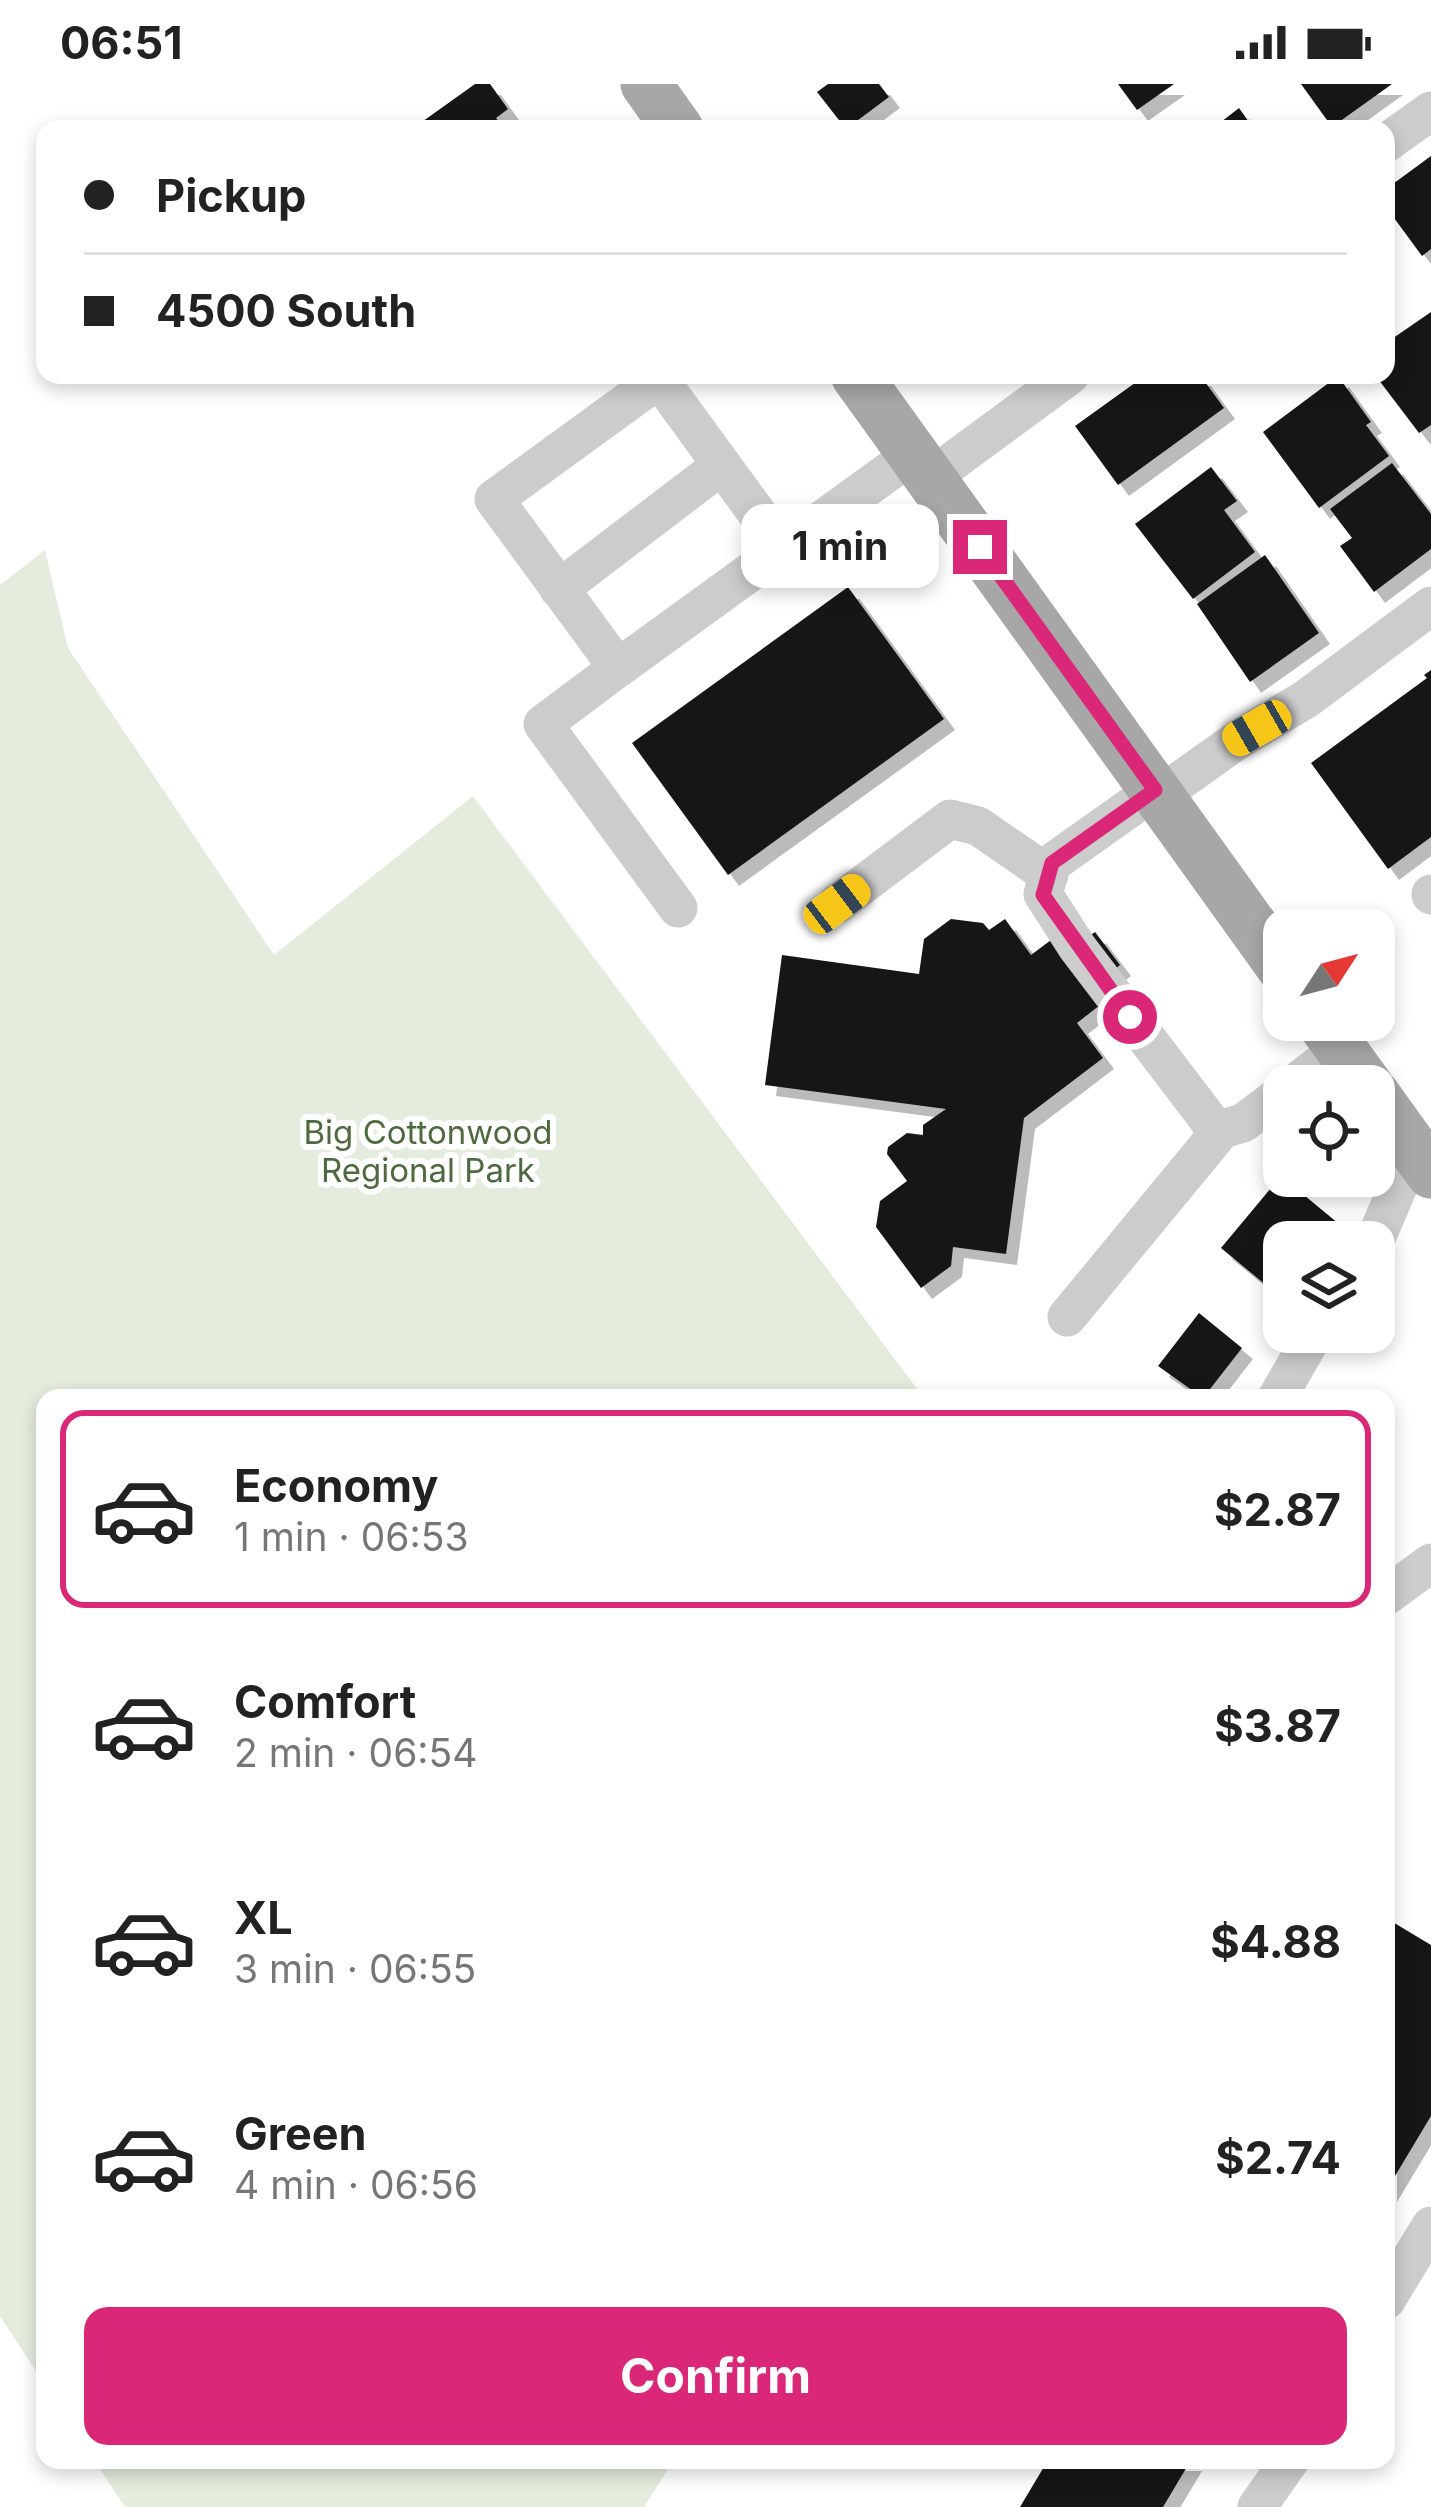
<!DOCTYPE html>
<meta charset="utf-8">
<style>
:root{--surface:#fff;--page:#f6f6f6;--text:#222;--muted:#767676;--line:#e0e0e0;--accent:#db2777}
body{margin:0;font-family:Inter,sans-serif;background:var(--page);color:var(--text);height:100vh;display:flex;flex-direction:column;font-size:45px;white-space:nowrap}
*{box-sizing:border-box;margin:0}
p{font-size:39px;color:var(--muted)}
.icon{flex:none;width:66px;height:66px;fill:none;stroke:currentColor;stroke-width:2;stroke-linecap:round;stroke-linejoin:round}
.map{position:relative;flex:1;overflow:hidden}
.panel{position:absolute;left:36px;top:1305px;width:1359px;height:1080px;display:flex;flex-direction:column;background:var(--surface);border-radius:24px;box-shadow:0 6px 18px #0003}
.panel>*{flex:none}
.banner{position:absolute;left:36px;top:36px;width:1359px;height:264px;border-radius:24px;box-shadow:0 6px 18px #0003;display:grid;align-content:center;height:264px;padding:0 48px;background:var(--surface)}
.needle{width:78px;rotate:54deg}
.tools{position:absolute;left:1263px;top:825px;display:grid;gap:24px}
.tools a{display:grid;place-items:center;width:132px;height:132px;border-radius:24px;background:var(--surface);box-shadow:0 6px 18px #0003;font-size:60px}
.end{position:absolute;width:54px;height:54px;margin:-27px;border:15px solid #db2777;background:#fff;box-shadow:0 0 0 6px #fff}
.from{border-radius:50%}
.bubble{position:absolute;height:84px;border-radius:24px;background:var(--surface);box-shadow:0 6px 18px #0003;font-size:39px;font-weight:700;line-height:84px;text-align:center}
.car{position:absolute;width:36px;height:72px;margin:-36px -18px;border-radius:15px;box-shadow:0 0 9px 3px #0007;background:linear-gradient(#f5c518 24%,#345 0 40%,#f5c518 0 76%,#345 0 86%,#f5c518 0)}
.banner b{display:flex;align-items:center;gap:42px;height:114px;font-size:45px}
.banner b+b{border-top:3px solid var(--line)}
.banner i{width:30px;height:30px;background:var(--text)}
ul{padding:21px 0 0;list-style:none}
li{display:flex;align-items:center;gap:36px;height:198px;margin:0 24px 18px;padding:0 24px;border:6px solid transparent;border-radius:24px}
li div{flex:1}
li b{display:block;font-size:45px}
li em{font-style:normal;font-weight:700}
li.current{border-color:var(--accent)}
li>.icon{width:108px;height:108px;stroke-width:1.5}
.button{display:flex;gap:24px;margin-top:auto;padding:24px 48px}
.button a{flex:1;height:138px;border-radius:24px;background:var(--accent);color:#fff;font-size:48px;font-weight:700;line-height:138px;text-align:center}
.status{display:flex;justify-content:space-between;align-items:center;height:84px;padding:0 60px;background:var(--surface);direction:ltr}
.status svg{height:33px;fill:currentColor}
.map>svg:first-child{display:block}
.green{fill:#e3ecdd}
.building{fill:#161616;filter:url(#shadow)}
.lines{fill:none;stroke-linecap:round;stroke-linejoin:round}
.minor{stroke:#ccc;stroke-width:39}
.major{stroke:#a7a7a7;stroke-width:51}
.route{stroke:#db2777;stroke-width:15}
.labels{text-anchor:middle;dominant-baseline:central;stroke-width:12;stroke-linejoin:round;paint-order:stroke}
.park-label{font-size:33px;fill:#4c6a3d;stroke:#fff}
</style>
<div class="status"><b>06:51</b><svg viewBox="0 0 49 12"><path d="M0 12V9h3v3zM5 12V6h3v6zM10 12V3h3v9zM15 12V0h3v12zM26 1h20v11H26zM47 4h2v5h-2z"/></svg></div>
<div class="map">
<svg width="1431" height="2423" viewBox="0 0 1431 2423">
<defs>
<filter id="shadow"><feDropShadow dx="11" dy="11" stdDeviation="0" flood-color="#0004"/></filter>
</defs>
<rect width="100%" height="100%" fill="#fff"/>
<path class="green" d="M45,466L68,564L274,871L473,712L924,1314H45V2301L0,2232V501Z
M94,2376H674L644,2423H125Z"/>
<path class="building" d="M475,0H490L508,25L496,34L504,45H412Z
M828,0H879L889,13L846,45L817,8Z
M1118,0H1174L1137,26Z
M1301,0H1392L1332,43Z
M1239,24L1254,45H1212Z
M1431,72V165L1422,172L1386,123V105Z
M1431,228V341L1419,349L1375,291H1386V259Z
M1146,291H1200L1224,324L1118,401L1075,342Z
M1338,292L1371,338L1366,341L1389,372L1319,424L1263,348Z
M1392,379L1431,430V465L1374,508L1340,462L1352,454L1330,425Z
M1211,383L1237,417L1224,426L1255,468L1193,515L1135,440Z
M1265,471L1319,549L1250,598L1197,520Z
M848,503L944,635L728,791L632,659Z
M1431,586V753L1388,785L1311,679L1427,594L1424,591Z
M951,835L983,839L989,846L1005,835L1031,871L1059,850L1070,866L1095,848L1120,881L1089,905L1100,921L1077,939L1103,974L1024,1034L1006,1170L953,1163L951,1182L921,1204L876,1143L880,1117L907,1097L887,1070L888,1063L907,1049L923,1051V1041L946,1025L765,1001L782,871L919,890L924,855Z
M1281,1092L1345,1145L1335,1158H1284V1216L1221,1164Z
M1199,1229L1242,1264L1203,1314L1158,1282Z
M1386,1834L1431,1861V2032L1386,2107Z
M1048,2376H1191L1163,2423H1020Z"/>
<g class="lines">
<path class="minor" d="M1386,59L1431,27
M930,394L1070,291
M783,465L659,295L494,415L618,584L913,370
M559,505L722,381
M618,584L543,640L678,824
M1155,706L1052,779L1043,810L1077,863L1211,1039L1222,1045L1243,1039L1284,1008
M1159,712L1236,657L1306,615L1431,522
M1431,811V810
M837,820L950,735L978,742L1049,791
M1292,1002L1341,964
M1374,1159L1414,1065
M1067,1233L1222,1045
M1277,1314L1315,1248
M1386,1512L1431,1479
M1386,2216L1431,2142
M1257,2423L1290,2376"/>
<path class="major" d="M646,0L678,45
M856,291L1284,886
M1320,936L1368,1002
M1374,1010L1431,1089"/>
</g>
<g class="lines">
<path class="route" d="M980,463L1155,706L1052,779L1043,811L1130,933"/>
</g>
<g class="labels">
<g class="park-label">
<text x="428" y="1048">Big Cottonwood<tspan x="428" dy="38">Regional Park</tspan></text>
</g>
</g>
</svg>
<div class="tools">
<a><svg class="needle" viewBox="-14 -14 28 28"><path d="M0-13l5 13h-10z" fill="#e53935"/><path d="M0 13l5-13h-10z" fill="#767676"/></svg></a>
<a><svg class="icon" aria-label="locate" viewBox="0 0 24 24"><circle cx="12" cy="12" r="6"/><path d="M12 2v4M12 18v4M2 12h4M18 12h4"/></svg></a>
<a><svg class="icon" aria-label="layers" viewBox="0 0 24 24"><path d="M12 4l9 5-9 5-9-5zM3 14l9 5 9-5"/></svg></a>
</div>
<i class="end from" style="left:1130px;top:933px"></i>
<i class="end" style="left:980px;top:463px"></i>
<div class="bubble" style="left:741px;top:420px;width:198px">1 min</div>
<i class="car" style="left:1257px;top:644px;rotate:240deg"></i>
<i class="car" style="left:837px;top:820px;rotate:53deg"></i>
<div class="banner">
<b><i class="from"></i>Pickup</b>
<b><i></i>4500 South</b>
</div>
<section class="panel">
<ul>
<li class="current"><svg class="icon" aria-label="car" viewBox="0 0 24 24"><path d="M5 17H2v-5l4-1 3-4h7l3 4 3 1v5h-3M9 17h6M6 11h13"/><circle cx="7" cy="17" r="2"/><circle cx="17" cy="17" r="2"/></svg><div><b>Economy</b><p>1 min · 06:53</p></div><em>$2.87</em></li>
<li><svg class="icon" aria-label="car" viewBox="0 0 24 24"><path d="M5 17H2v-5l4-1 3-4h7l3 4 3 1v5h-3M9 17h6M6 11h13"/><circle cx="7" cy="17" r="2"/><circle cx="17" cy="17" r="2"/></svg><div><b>Comfort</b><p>2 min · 06:54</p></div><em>$3.87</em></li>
<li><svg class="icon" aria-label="car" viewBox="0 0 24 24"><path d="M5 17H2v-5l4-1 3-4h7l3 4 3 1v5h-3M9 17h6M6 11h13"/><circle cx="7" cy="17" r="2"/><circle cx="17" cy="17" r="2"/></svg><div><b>XL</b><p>3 min · 06:55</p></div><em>$4.88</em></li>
<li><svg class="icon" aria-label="car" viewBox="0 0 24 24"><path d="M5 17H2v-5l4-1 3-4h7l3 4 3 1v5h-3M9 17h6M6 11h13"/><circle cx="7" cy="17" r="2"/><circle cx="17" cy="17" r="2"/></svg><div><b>Green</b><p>4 min · 06:56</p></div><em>$2.74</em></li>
</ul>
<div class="button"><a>Confirm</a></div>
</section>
</div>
